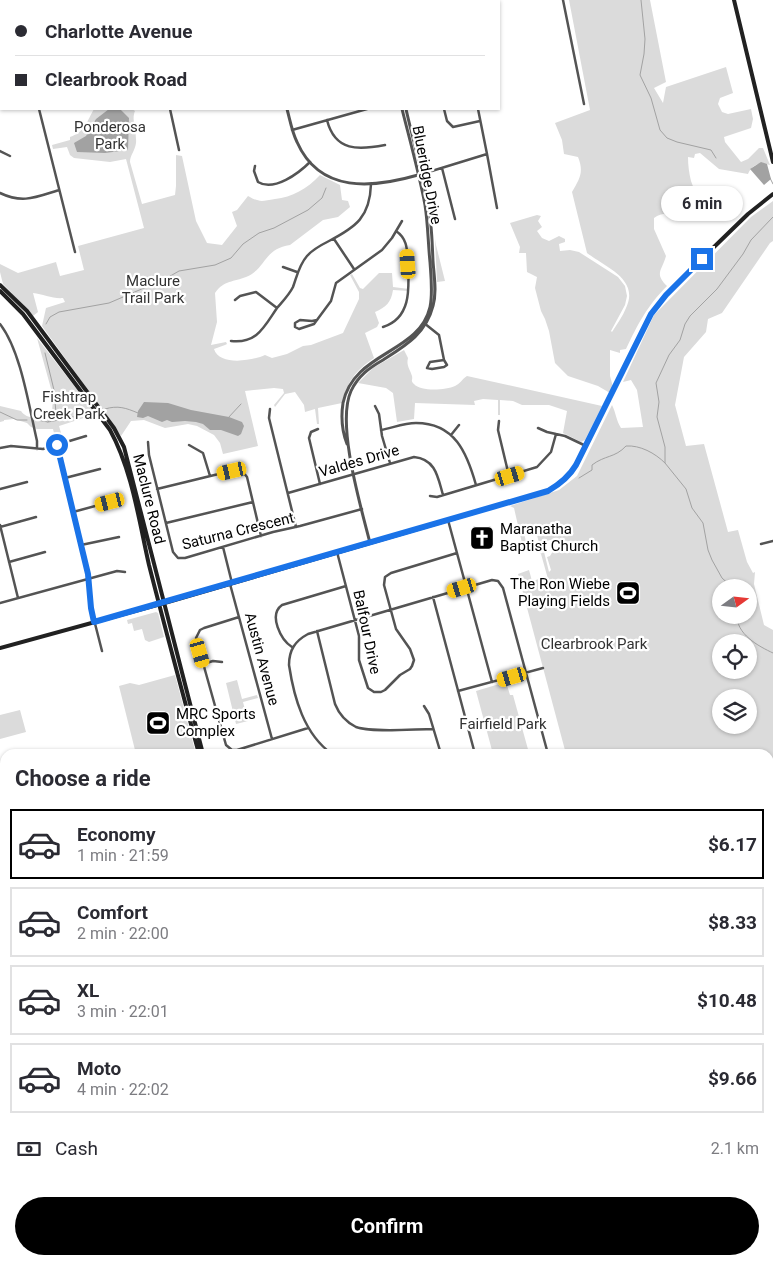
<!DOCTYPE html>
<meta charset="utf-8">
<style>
:root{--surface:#fff;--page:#f2f2f3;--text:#2b2b33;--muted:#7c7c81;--line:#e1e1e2;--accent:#000}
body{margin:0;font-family:Roboto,sans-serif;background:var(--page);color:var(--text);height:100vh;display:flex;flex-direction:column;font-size:19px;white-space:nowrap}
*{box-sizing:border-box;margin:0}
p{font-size:16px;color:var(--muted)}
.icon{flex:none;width:28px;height:28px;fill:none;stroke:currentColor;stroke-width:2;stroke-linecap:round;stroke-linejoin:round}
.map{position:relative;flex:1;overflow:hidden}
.panel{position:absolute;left:0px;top:749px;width:774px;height:516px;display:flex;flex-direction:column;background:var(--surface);border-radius:15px 15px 0 0;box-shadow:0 1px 4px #0004}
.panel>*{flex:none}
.banner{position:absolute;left:0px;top:0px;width:500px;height:110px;box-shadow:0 1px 4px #0004;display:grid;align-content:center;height:110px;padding:0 15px;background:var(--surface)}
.needle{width:32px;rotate:75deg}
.buttons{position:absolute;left:712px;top:579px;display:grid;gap:10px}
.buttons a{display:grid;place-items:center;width:45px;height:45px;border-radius:50%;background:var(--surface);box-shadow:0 1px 4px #0004;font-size:25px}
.end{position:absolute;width:22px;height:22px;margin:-11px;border:6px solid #1a73e8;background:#fff;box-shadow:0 0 0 2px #fff}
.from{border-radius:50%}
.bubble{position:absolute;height:35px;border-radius:18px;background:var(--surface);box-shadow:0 1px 4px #0004;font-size:16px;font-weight:700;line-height:35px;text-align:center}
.car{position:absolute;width:15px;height:30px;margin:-15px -8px;border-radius:6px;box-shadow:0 0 4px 1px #0007;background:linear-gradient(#f5c518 24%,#345 0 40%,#f5c518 0 76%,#345 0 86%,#f5c518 0)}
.banner b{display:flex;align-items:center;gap:18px;height:48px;font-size:19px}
.banner b+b{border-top:1px solid var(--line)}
.banner i{width:12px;height:12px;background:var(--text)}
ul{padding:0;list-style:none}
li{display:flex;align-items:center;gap:15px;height:70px;margin:0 10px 8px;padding:0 5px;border:2px solid var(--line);border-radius:0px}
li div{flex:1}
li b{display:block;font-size:19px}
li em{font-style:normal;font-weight:700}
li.selected{border-color:var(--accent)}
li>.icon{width:45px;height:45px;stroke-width:1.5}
h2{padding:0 15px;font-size:22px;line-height:60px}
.pay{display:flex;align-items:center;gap:12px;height:55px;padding:0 15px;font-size:19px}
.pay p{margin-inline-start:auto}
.primary-button{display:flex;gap:10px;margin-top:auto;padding:10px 15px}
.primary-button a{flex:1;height:58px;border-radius:30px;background:var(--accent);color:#fff;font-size:20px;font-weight:700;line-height:58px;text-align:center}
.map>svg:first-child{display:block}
.green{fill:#dbdbdb;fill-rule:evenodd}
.water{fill:#a2a2a2}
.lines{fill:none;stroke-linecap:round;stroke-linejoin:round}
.stream{stroke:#a2a2a2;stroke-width:1}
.minor{stroke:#545454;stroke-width:2.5}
.tertiary{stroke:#545454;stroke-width:3}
.secondary{stroke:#212121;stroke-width:4}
.route{stroke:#1a73e8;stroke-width:6}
.labels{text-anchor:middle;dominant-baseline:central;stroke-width:4.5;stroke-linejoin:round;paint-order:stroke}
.park-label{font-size:15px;fill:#323232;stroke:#fff}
.street-label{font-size:15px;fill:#000;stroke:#fff}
.poi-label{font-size:15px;fill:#000;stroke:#fff;text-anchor:start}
</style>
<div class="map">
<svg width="773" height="1264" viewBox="0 0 773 1264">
<rect width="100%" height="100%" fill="#fff"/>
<path class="green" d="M569,0H650L666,82L654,88L663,103L666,87L726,67L733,93L720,98L718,104L722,112L728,114L751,109L753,119L751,128L724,137L725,142L741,162L748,159L759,148H763L770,165C760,162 752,164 748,174L719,169L700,153L695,154L694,158L688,157C688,165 689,173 691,181C697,199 708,205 686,220C675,215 665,210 654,218V229L666,256C662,271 654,273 667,286C647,306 638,324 626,349L620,350V353L610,350V376L613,387L610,393L598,386L568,376L555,363L549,331L545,319L541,311L535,288L537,277L527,272L526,253H519L520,247L510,223L537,215L541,216L538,221L542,227L537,231L542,238L549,241L559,236L565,239V242L559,244L560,251L570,250L579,252L618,277L625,286L627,296L625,305L611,331L612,332C617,324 623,316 626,308C640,279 605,267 587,253L572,192C580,178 584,172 578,157L564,154L562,140L555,123L590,110Z
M94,109H132L135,111C131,120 137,133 136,143C135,151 130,155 130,162L142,204L175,195L176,186V155L182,156L196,221L207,243L222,245L237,226L232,212L237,210L248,196C260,203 262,201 275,199C292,197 307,189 320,175L340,185L342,200L348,201L350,207L338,217L323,220L290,245C263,249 267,268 246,277C234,282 224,280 215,293L217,322L211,345L226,342L227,344L225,345L214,349C219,366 252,361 265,355L272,358L287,354L303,346L311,345L343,333L359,299V292L350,275L352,274L360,288L363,289L379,273H392L393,287L409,289V291L393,290C391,303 386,307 375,312L379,323L377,327L365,333L374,358C355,371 348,381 342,403L318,408L319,424H317L315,409L305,412L304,405L295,392L285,394L275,407L274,405L284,393L283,389L274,388L245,391L258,446L223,454L220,443L214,435L197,426L188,424L165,428L144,420L131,421L121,436L42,326L46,308L65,302L63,298C53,299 43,294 33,293L38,312L33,316L3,284L0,272V264L18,273L56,262L60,276L84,270L78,246L144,228L126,159L110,162L74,158L70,155L67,147L53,149L52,145L70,140V137C85,132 87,121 94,109Z
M773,201V241L770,243L722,313L708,319L706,332L684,357L675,405L686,446L704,444L728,532L738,530L747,562L753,573L755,572L754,584L764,625L773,630V933L769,937V754H566L518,574L529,570L532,581L543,578V581L548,579L541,554H540L544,552L549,572L551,570L547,557L550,556L553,551L565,547H563V543C556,537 547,541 539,543L535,527L523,530L527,545L522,543L514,508L510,506L559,490L577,476L612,405C616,413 616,420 621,428L643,427L637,390L631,380L623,382L654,315L751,217ZM721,588H749V615H721ZM721,642H749V670H721ZM721,698H749V725H721Z
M435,239L436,245L445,281L437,282Z
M37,338L96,414L59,426L64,443L57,445L53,429H37L31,427L27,423L14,419L4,420V421L0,422V406L21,411C29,422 41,416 52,413L53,396Z
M404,350L408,358C406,366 410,369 412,376C413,381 410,380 414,384C421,392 446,390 455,386C460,384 462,379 467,376L602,406L585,440L581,442L563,433L567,411L549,405H522L513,401L500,400V415H498V400L483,399L474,401L475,405L415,403L414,419L397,422L393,393L386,388L358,383L373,368Z
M156,612L158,613L164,637L149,642L145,640L142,629L134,631L132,623L128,624L127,620Z
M175,675L196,754H136L119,686L130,683L139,685Z
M237,680L242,699L257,695L258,698L243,702L248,721L236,724L226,683Z
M506,682L510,695H513L529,753L493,754L476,691Z
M20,710L26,732L0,739V715Z
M117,1260H165L167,1264H118Z
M573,1260H635L636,1264H577Z"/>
<path class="water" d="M109,109H120L129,118L128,150L105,153L77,152L74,143L86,136L96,119Z
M761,162L767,164L771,179L764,185L750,169Z
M144,402L168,403L191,410L229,417L242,422L244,426L241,434L238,436L221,430H210L203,424L196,422L185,421L172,422L167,420L162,422L148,416L143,418L137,417L138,411Z"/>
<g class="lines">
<path class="stream" d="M641,0L645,39L644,54L640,75L651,98L660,130L667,138L677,142L711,150L716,158
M770,178L773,184
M46,324L50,317L59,312L109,303L165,279L179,271L215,265L231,258L243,244L259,233L274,228L308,210L322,198L326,188
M45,353L54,390L56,413L48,422
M105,409C118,405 126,408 138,413
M0,412L17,420H27
M228,418L241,404
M37,420L48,422L59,420L91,413
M579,478L592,470V465C605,455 615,458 626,446C640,445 655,453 665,463
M733,588L722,578L712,560L708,550L703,523L692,508L686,489L665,463V447L657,417L659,402L656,383L669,355L680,340L685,324L690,316L717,289L743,254L751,240L773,217
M737,615C736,634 758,646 773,653
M769,784L773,780"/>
<path class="minor" d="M12,0V1
M136,0V1
M215,0L216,1
M456,0V1
M563,0L584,104
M94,1L96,0
M39,109L75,252
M170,109L179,150
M444,109L447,121L453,127L480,121
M327,120C335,152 359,150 385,145
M292,130L367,109
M0,151L10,156
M487,154L497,208
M255,166L254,171L258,182C274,192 299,173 310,162
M442,168L455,219
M422,174L487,154L478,109
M0,193C23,204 36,197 59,190
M334,239L354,269
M283,267L297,272
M235,300L240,296L256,292L277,308
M317,320L312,321L300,320L295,323V327L299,329L314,324L331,301L336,283L382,250L392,238L402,221
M424,323L439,335L444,360L447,365L444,367L432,369L427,368L430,362L444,360
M0,324C21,351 29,407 37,441V449
M383,327C412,318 409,287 408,263C407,251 408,239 396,231
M231,341C257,344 264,327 277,308C283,301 289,295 293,287C297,276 299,265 307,256C313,249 321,245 329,241C356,227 370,217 371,184
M375,406L379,414L382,436L390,463
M270,409L269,418L296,527
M499,421L498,430L509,476
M538,428L547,432L565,436L586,446
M318,429L311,432L309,438L320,484
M381,430C392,428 404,423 416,423C455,423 467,453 476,485
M451,435L459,425
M148,442L149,455L173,552L178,558H185L273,532L300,526L362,509
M57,445L89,579L91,608L102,651
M189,445L203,453L210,476
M0,448L11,446L43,449L86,436
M65,478L100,469
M0,489L27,482
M157,489L235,470L243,472L247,477L261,536
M288,493L414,457C436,459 438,478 443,495
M430,496L437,497L537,467L551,452L556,434
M73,512L110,502
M448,520L492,682
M166,523L253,502
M0,525L18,598
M0,527L36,517
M761,544L773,541
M81,545L119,537
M223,547L232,583
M337,552L359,636V660L368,688L374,692H381L385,690L400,675L410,669L412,666L414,660L410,649L396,629L384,585L385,577L391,573L457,553
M9,562L45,552
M230,584L272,739
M433,597L475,754
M0,603L117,571L125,572
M239,617L204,628L200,630L196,638L226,745L232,750H237L308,728
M317,631L335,704C339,714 346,722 356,727C371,733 415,729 433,729
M292,647C281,640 268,615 282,605L346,586
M203,664L213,661L222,662
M458,691L543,668
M424,706L429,714L441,754
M332,754C304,734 294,698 289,665C289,650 295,641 308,634L492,580L498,581L503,588L548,754
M5,835L0,836L5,850
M0,923L5,922
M769,965L773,960
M769,988L773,1004
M769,1042L773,1041
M769,1078L773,1077
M0,1108L5,1107
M769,1149L773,1147
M769,1195L773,1194
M769,1231L773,1230
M221,1260L222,1264
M639,1260V1264
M725,1260L726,1264"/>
<path class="tertiary" d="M259,0L260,1
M376,0V1
M380,0V1
M287,109C290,120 292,132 297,142C320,194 373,188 418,175
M347,444C342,431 341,416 343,403C354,351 419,354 430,307C433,293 431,277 430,262C428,243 428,224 425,205C419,173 410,141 402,109
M370,543C361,507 336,424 351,391C358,376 369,368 383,360C405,346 426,334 433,306C437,292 434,276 433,261C432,242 432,223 428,205C423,172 413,141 406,109
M0,1192L5,1191"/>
<path class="secondary" d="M734,0L773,162
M0,285L27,311L114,428L124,447L203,754
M0,291L23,314L110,430C132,470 139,521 149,565C165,628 182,691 199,754
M0,648L168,602L548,491C560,484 569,477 576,465L651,314L666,295L714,247L748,214L773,194
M0,967L5,983
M0,1019L5,1018
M769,1171L773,1170
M91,1260L92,1264
M334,1260L335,1264
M339,1260L340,1264
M420,1264L435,1260"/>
</g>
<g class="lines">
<path class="route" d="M57,445L88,574L91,608L94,622L548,491C560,484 569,477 576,465L651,314L666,295L702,259"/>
</g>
<defs>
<symbol id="church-square" viewBox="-11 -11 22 22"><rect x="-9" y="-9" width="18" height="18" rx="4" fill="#000" stroke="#fff"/><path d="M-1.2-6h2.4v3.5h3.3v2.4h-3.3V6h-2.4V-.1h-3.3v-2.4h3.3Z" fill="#fff"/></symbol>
<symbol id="stadium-square" viewBox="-11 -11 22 22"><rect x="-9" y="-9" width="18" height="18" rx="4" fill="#000" stroke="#fff"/><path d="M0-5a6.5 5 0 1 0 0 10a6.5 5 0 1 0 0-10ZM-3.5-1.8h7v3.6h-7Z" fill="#fff"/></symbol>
</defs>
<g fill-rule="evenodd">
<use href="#church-square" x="468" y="524" width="28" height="28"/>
<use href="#stadium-square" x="614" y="579" width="28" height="28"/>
<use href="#stadium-square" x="144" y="709" width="28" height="28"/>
</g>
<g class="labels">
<g class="park-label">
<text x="110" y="127">Ponderosa<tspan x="110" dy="17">Park</tspan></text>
<text x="153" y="281">Maclure<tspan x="153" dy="17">Trail Park</tspan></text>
<text x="69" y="397">Fishtrap<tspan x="69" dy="17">Creek Park</tspan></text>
<text x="594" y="644">Clearbrook Park</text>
<text x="503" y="724">Fairfield Park</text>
</g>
<g class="street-label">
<text transform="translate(427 175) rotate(79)">Blueridge Drive</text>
<text transform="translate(359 461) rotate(-16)">Valdes Drive</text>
<text transform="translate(149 499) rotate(76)">Maclure Road</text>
<text transform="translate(238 531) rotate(-14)">Saturna Crescent</text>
<text transform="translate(367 632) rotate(78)">Balfour Drive</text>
<text transform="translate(262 659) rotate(75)">Austin Avenue</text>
</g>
<g class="poi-label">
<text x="500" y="529">Maranatha<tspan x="500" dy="17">Baptist Church</tspan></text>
<text x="610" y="584" text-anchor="end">The Ron Wiebe<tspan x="610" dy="17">Playing Fields</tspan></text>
<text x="176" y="714">MRC Sports<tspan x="176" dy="17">Complex</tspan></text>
</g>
</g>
</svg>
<div class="buttons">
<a><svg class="needle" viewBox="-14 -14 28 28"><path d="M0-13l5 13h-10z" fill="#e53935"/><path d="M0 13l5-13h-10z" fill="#7c7c81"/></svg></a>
<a><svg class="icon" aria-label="locate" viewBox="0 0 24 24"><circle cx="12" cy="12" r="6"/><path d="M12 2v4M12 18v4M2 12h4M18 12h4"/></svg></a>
<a><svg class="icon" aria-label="layers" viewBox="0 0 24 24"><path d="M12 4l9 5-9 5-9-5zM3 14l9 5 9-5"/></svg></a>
</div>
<i class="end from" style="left:57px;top:445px"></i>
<i class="end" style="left:702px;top:259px"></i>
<div class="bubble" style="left:661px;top:186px;width:82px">6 min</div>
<i class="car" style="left:408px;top:264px;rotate:356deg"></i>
<i class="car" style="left:232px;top:471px;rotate:257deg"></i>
<i class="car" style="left:510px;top:476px;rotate:73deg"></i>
<i class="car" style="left:110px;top:502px;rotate:256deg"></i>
<i class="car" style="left:462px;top:588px;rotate:253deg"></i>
<i class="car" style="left:200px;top:653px;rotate:164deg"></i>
<i class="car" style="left:512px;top:677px;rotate:254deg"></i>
<div class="banner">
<b><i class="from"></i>Charlotte Avenue</b>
<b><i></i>Clearbrook Road</b>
</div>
<section class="panel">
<h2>Choose a ride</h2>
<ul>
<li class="selected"><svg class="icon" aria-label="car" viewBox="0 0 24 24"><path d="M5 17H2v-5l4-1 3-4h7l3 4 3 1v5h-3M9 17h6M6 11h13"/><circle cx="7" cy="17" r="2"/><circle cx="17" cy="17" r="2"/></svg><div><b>Economy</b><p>1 min · 21:59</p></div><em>$6.17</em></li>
<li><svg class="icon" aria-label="car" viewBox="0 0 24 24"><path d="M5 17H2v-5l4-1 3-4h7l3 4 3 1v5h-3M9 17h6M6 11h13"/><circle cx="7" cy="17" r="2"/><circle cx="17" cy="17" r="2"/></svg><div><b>Comfort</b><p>2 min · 22:00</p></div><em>$8.33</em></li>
<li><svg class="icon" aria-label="car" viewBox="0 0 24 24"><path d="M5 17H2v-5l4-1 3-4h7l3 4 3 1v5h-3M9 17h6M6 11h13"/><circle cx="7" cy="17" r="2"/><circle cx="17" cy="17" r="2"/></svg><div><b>XL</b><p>3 min · 22:01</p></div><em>$10.48</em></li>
<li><svg class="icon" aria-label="car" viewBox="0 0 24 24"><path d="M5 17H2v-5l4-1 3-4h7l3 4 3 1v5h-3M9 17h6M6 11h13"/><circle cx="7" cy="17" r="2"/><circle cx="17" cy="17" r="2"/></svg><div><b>Moto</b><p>4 min · 22:02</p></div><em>$9.66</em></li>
</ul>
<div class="pay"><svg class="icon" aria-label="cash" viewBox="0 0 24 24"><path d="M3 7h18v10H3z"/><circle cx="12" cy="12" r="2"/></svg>Cash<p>2.1 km</p></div>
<div class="primary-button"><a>Confirm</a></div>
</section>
</div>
